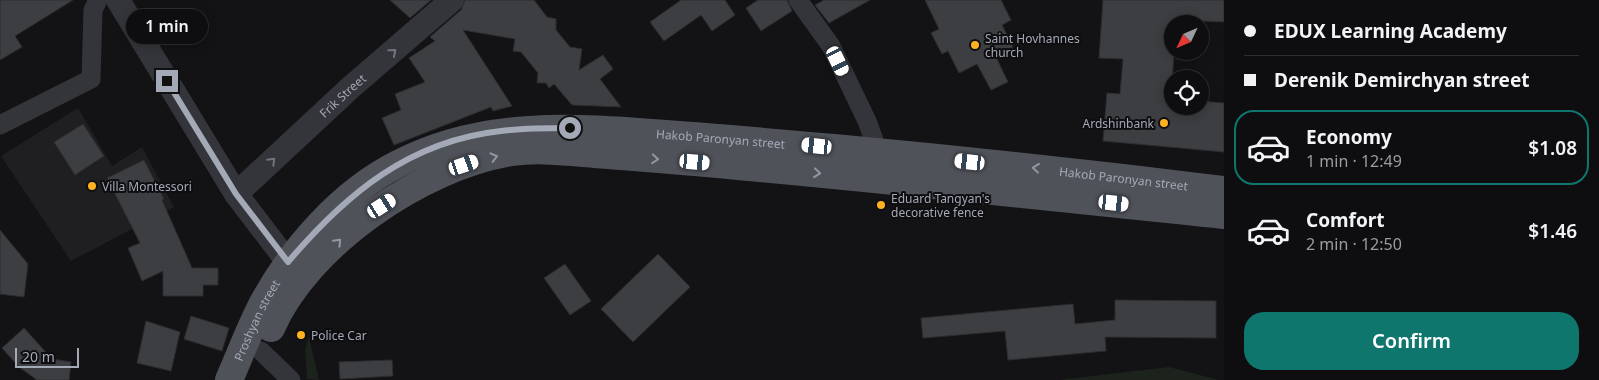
<!DOCTYPE html>
<meta charset="utf-8">
<style>
:root{--surface:#0e0e10;--page:#1c1c1e;--text:#f1f3f6;--muted:#9b9c9f;--line:#2e2e30;--accent:#0f766e}
body{margin:0;font-family:"Noto Sans",sans-serif;background:var(--page);color:var(--text);height:100vh;display:flex;flex-direction:column;font-size:19px;white-space:nowrap}
*{box-sizing:border-box;margin:0}
p{font-size:16px;color:var(--muted)}
.icon{flex:none;width:28px;height:28px;fill:none;stroke:currentColor;stroke-width:2;stroke-linecap:round;stroke-linejoin:round}
.map{position:relative;flex:1;overflow:hidden}
.drawer{display:flex;flex-direction:column;background:var(--surface);width:375px}
.drawer>*{flex:none}
.hud{display:grid;align-content:center;height:110px;padding:0 20px;background:var(--surface)}
.needle{width:32px;rotate:226deg}
.fabs{position:absolute;left:1164px;top:15px;display:grid;gap:10px}
.fabs a{display:grid;place-items:center;width:45px;height:45px;border-radius:50%;background:var(--surface);box-shadow:0 2px 12px #0003,0 0 0 1px var(--line);font-size:25px}
.scale{position:absolute;left:15px;bottom:12px;width:64px;box-sizing:border-box;padding-left:5px;border:2px solid #a3a9b6;border-top:0;font-size:14px;line-height:18px;white-space:nowrap;color:#a3a9b6;-webkit-text-stroke:4px #0e0e10;paint-order:stroke}
.end{position:absolute;width:22px;height:22px;margin:-11px;border:6px solid #a3a9b6;background:#111;box-shadow:0 0 0 2px #111}
.from{border-radius:50%}
.bubble{position:absolute;height:35px;border-radius:18px;background:var(--surface);box-shadow:0 2px 12px #0003,0 0 0 1px var(--line);font-size:16px;font-weight:600;line-height:35px;text-align:center}
.car{position:absolute;width:15px;height:30px;margin:-15px -8px;border-radius:6px;box-shadow:0 0 4px 1px #0007;background:linear-gradient(#fff 24%,#345 0 40%,#fff 0 76%,#345 0 86%,#fff 0)}
.hud b{display:flex;align-items:center;gap:18px;height:48px;font-size:19px}
.hud b+b{border-top:1px solid var(--line)}
.hud i{width:12px;height:12px;background:var(--text)}
ul{padding:0;list-style:none}
li{display:flex;align-items:center;gap:15px;height:75px;margin:0 10px 8px;padding:0 10px;border:2px solid transparent;border-radius:20px}
li div{flex:1}
li b{display:block;font-size:19px}
li em{font-style:normal;font-weight:600}
li.selected{border-color:var(--accent)}
li>.icon{width:45px;height:45px;stroke-width:1.5}
.primary-button{display:flex;gap:10px;margin-top:auto;padding:10px 20px}
.primary-button a{flex:1;height:58px;border-radius:20px;background:var(--accent);color:#fff;font-size:20px;font-weight:600;line-height:58px;text-align:center}
main{display:flex;flex:1;min-height:0}
.map>svg:first-child{display:block}
.built{fill:#1f1f22}
.green{fill:#1b231c}
.building{fill:#3c3e42;stroke:#2d2d31}
.lines{fill:none;stroke-linecap:round;stroke-linejoin:round}
.minor{stroke:#34353a;stroke-width:19}
.tertiary{stroke:#34353a;stroke-width:24}
.primary{stroke:#4f5259;stroke-width:28}
.oneway{stroke:#71757e}
.oneway2{stroke:#9298a3}
.route{stroke:#a3a9b6;stroke-width:6}
.poi-dot{fill:#ffb121;stroke:#0e0e10;stroke-width:2}
.labels{text-anchor:middle;dominant-baseline:central;stroke-width:4;stroke-linejoin:round;paint-order:stroke}
.poi-label{font-size:12px;fill:#a3a9b6;stroke:#0e0e10;text-anchor:start}
.street-label{font-size:12px;fill:#a3a9b6;stroke:#0e0e10}
</style>
<main>
<div class="map">
<svg width="1224" height="380" viewBox="0 0 1224 380">
<rect width="100%" height="100%" fill="#131315"/>
<path class="built" d="M78,108L112,166L142,147L174,207L71,261L1,156Z"/>
<path class="green" d="M309,337L319,380L307,379L305,350Z
M1169,367L1219,380H1059Z"/>
<path class="building" d="M0,0H73L15,36L22,47L0,60Z
M390,0H431L410,18Z
M465,0H534L547,17L556,19V30L570,47L582,49L579,70L603,55L613,69L600,79L621,107L572,105L554,84L549,88L546,83H537L538,73L521,52L513,51L515,39L463,30L512,106L493,111L491,107L394,145L382,118L401,110L395,94L425,82L409,58L435,41L430,37L461,10Z
M681,0H725L735,15L712,31L701,15L664,41L650,22Z
M758,0H787L792,11L761,31L746,8Z
M824,0H870L829,23L815,5Z
M925,0H1001L1011,20L1002,25L1013,47L995,55L1008,82L991,90L977,64L959,73L948,51L942,54L931,33L939,29Z
M1103,0H1224V22L1200,21L1197,24H1172L1174,51L1171,99L1172,106H1200V101L1224,103V152L1103,141L1107,93L1120,94L1123,59L1099,58Z
M83,124L104,156L75,175L54,142Z
M144,160L164,199L162,200L192,268H218V285H203V296H163V271L142,281L128,248L140,243L107,178Z
M0,230L28,264L24,297L0,294Z
M658,254L690,287L633,342L601,309Z
M565,264L591,301L570,315L544,278Z
M1115,300L1216,301V338L1105,337L1106,351L1008,360L1005,331L923,338L921,318L1073,304L1075,324L1115,320Z
M191,316L229,328L222,351L184,339Z
M146,321L180,332L171,371L137,363Z
M24,328L52,359L71,362L69,380H37L19,367L2,348Z
M392,360L393,376L340,379L339,362Z"/>
<g class="lines">
<path class="minor" d="M798,0L831,46L867,121L874,140V152
M0,125L91,79L93,10L98,0
M261,351L291,380"/>
<g class="tertiary">
<path d="M118,0L236,194L288,262L301,274"/>
<path id="s1" d="M236,194L350,88L452,0"/>
</g>
<g class="primary">
<path d="M271,328C308,244 422,166 512,152C539,148 567,152 594,154C639,157 683,161 728,165C893,180 1059,198 1224,215"/>
<path id="s2" d="M229,380C240,355 250,328 263,303C293,248 341,193 398,164C482,120 574,127 666,134C722,138 778,143 834,148C964,160 1094,174 1224,190"/>
</g>
</g>
<defs><path id="oneway-chevron" d="M-2-3.5L2.5 0L-2 3.5" fill="none" stroke-width="1.6" stroke-linecap="round" stroke-linejoin="round" transform="scale(1.25)"/></defs>
<g class="oneway">
<use href="#oneway-chevron" transform="translate(393 52) rotate(-40)"/>
<use href="#oneway-chevron" transform="translate(272 161) rotate(-45)"/>
</g>
<g class="oneway2">
<use href="#oneway-chevron" transform="translate(494 157) rotate(-14)"/>
<use href="#oneway-chevron" transform="translate(655 159) rotate(5)"/>
<use href="#oneway-chevron" transform="translate(1036 168) rotate(-174)"/>
<use href="#oneway-chevron" transform="translate(817 173) rotate(6)"/>
<use href="#oneway-chevron" transform="translate(338 242) rotate(-46)"/>
</g>
<g class="lines">
<path class="route" d="M167,81L236,194L288,262C346,194 409,141 501,131C524,128 547,128 570,128"/>
</g>
<g class="poi-dot">
<circle cx="975" cy="45" r="5"/>
<circle cx="1164" cy="123" r="5"/>
<circle cx="92" cy="186" r="5"/>
<circle cx="881" cy="205" r="5"/>
<circle cx="301" cy="335" r="5"/>
</g>
<g class="labels">
<g class="poi-label">
<text x="985" y="38">Saint Hovhannes<tspan x="985" dy="14">church</tspan></text>
<text x="1154" y="123" text-anchor="end">Ardshinbank</text>
<text x="102" y="186">Villa Montessori</text>
<text x="891" y="198">Eduard Tangyan's<tspan x="891" dy="14">decorative fence</tspan></text>
<text x="311" y="335">Police Car</text>
</g>
<g class="street-label">
<text stroke="none"><textPath href="#s1" startOffset="145">Frik Street</textPath></text>
<text stroke="none"><textPath href="#s2" startOffset="609">Hakob Paronyan street</textPath></text>
<text stroke="none"><textPath href="#s2" startOffset="1014">Hakob Paronyan street</textPath></text>
<text stroke="none"><textPath href="#s2" startOffset="66">Proshyan street</textPath></text>
</g>
</g>
</svg>
<div class="fabs">
<a><svg class="needle" viewBox="-14 -14 28 28"><path d="M0-13l5 13h-10z" fill="#e53935"/><path d="M0 13l5-13h-10z" fill="#9b9c9f"/></svg></a>
<a><svg class="icon" aria-label="locate" viewBox="0 0 24 24"><circle cx="12" cy="12" r="6"/><path d="M12 2v4M12 18v4M2 12h4M18 12h4"/></svg></a>
</div>
<div class="scale">20 m</div>
<i class="end from" style="left:570px;top:128px"></i>
<i class="end" style="left:167px;top:81px"></i>
<div class="bubble" style="left:126px;top:9px;width:82px">1 min</div>
<i class="car" style="left:838px;top:61px;rotate:154deg"></i>
<i class="car" style="left:817px;top:146px;rotate:276deg"></i>
<i class="car" style="left:695px;top:162px;rotate:95deg"></i>
<i class="car" style="left:970px;top:162px;rotate:276deg"></i>
<i class="car" style="left:464px;top:165px;rotate:71deg"></i>
<i class="car" style="left:1114px;top:203px;rotate:96deg"></i>
<i class="car" style="left:382px;top:206px;rotate:57deg"></i>
</div>
<section class="drawer">
<div class="hud">
<b><i class="from"></i>EDUX Learning Academy</b>
<b><i></i>Derenik Demirchyan street</b>
</div>
<ul>
<li class="selected"><svg class="icon" aria-label="car" viewBox="0 0 24 24"><path d="M5 17H2v-5l4-1 3-4h7l3 4 3 1v5h-3M9 17h6M6 11h13"/><circle cx="7" cy="17" r="2"/><circle cx="17" cy="17" r="2"/></svg><div><b>Economy</b><p>1 min · 12:49</p></div><em>$1.08</em></li>
<li><svg class="icon" aria-label="car" viewBox="0 0 24 24"><path d="M5 17H2v-5l4-1 3-4h7l3 4 3 1v5h-3M9 17h6M6 11h13"/><circle cx="7" cy="17" r="2"/><circle cx="17" cy="17" r="2"/></svg><div><b>Comfort</b><p>2 min · 12:50</p></div><em>$1.46</em></li>
</ul>
<div class="primary-button"><a>Confirm</a></div>
</section>
</main>
